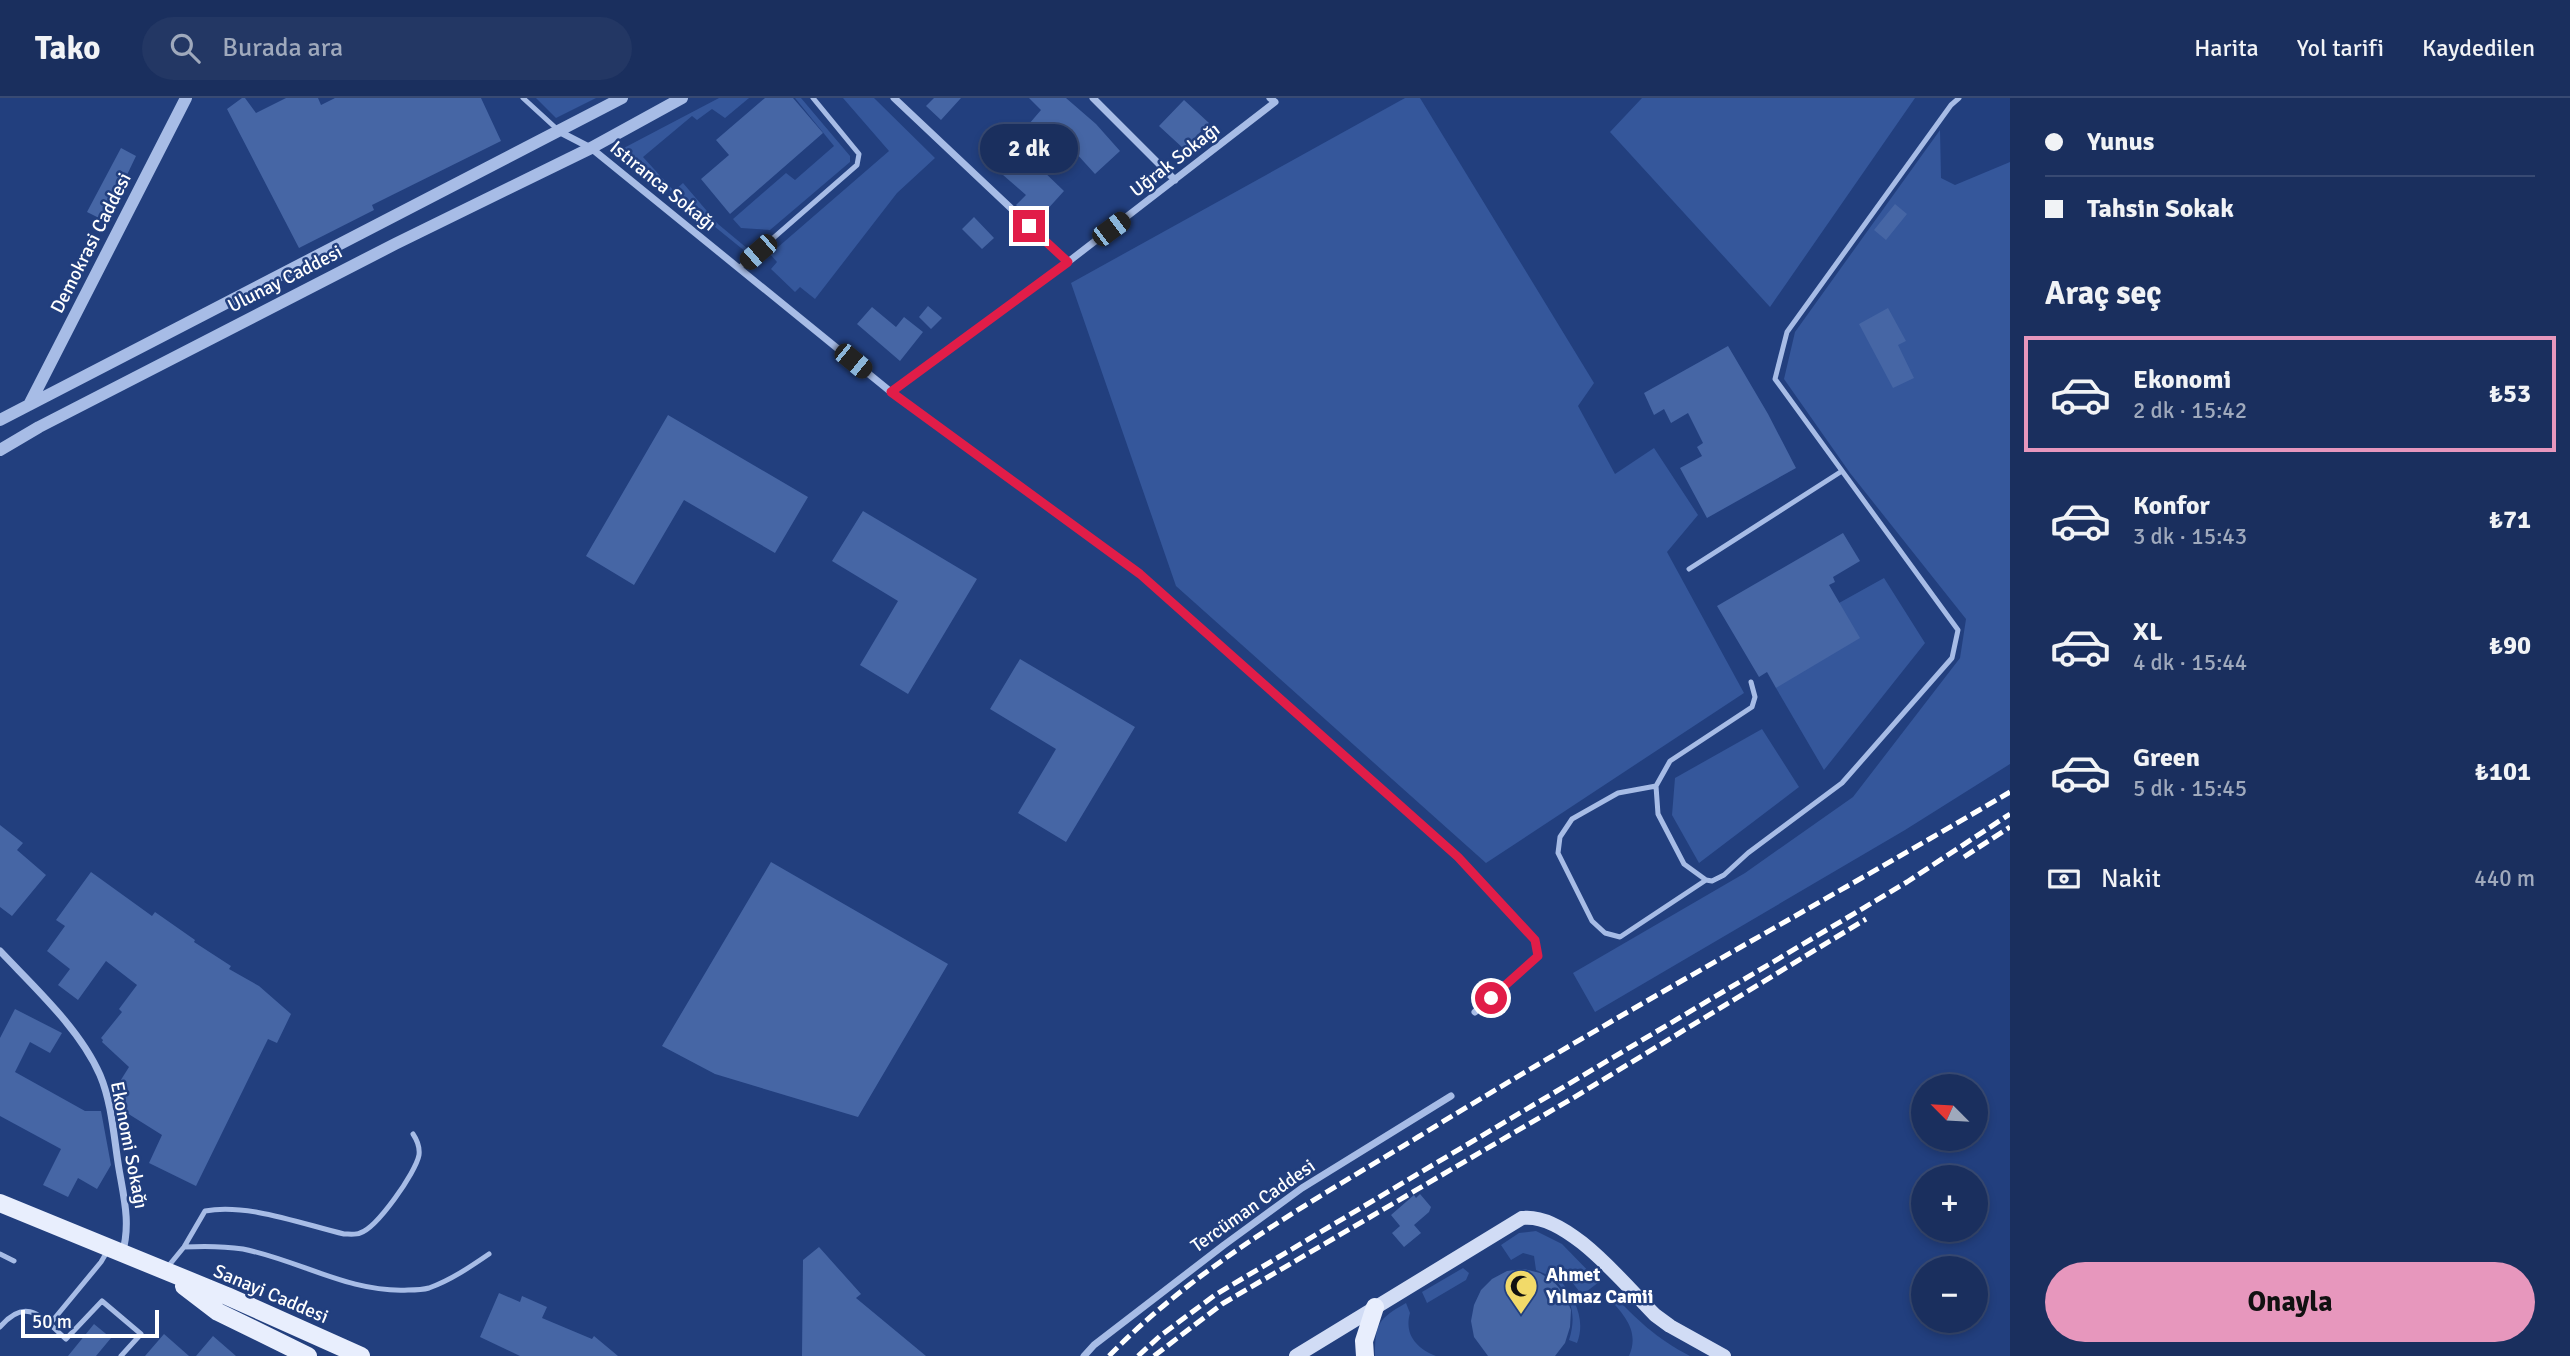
<!DOCTYPE html>
<html lang="tr">
<meta charset="utf-8">
<style>
:root{--surface:#1a2f5e;--page:#233764;--text:#f1f3f6;--muted:#9fa9bc;--line:#384a73;--accent:#e797bd}
body{margin:0;font-family:Signika,sans-serif;background:var(--page);color:var(--text);height:100vh;display:flex;flex-direction:column;font-size:26px;white-space:nowrap}
*{box-sizing:border-box;margin:0}
p{font-size:23px;color:var(--muted)}
.icon{flex:none;width:38px;height:38px;fill:none;stroke:currentColor;stroke-width:2;stroke-linecap:round;stroke-linejoin:round}
.map{position:relative;flex:1;overflow:hidden}
.side{display:flex;flex-direction:column;background:var(--surface);width:560px}
.side>*{flex:none}
.banner{display:grid;align-content:center;height:154px;padding:0 35px;background:var(--surface)}
.needle{width:46px;rotate:294deg}
.controls{position:absolute;left:1911px;top:976px;display:grid;gap:14px}
.controls a{display:grid;place-items:center;width:77px;height:77px;border-radius:50%;background:var(--surface);box-shadow:0 4px 10px #0003,0 0 0 2px var(--line);font-size:35px}
.scale{position:absolute;left:21px;bottom:18px;width:138px;box-sizing:border-box;padding-left:7px;border:4px solid #fff;border-top:0;font-size:19px;line-height:24px;white-space:nowrap;color:#fff;-webkit-text-stroke:5px #223f7e;paint-order:stroke}
.end{position:absolute;width:32px;height:32px;margin:-16px;border:9px solid #e11d48;background:#fff;box-shadow:0 0 0 4px #fff}
.from{border-radius:50%}
.bubble{position:absolute;height:49px;border-radius:24px;background:var(--surface);box-shadow:0 4px 10px #0003,0 0 0 2px var(--line);font-size:23px;font-weight:800;line-height:49px;text-align:center}
.car{position:absolute;width:21px;height:42px;margin:-21px -10px;border-radius:9px;box-shadow:0 0 5px 2px #0007;background:linear-gradient(#222 24%,#8ab4d8 0 40%,#222 0 76%,#8ab4d8 0 86%,#222 0)}
.banner b{display:flex;align-items:center;gap:24px;height:66px;font-size:26px}
.banner b+b{border-top:2px solid var(--line)}
.banner i{width:18px;height:18px;background:var(--text)}
ul{padding:0;list-style:none}
li{display:flex;align-items:center;gap:21px;height:116px;margin:0 14px 10px;padding:0 21px;border:4px solid transparent;border-radius:0px}
li div{flex:1}
li b{display:block;font-size:26px}
li em{font-style:normal;font-weight:800}
li.on{border-color:var(--accent)}
li>.icon{width:63px;height:63px;stroke-width:1.5}
h2{padding:0 35px;font-size:32px;line-height:84px}
.pay{display:flex;align-items:center;gap:18px;height:77px;padding:0 35px;font-size:26px}
.pay p{margin-inline-start:auto}
.primary-button{display:flex;gap:14px;margin-top:auto;padding:14px 35px}
.primary-button a{flex:1;height:80px;border-radius:42px;background:var(--accent);color:#111;font-size:28px;font-weight:800;line-height:80px;text-align:center}
header{display:flex;align-items:center;gap:42px;box-sizing:border-box;height:98px;padding:0 35px;background:var(--surface);border-bottom:2px solid var(--line)}
header strong{font-size:33px}
nav{display:flex;gap:38px;margin-inline-start:auto;font-size:24px}
.search{width:490px;height:63px;background:var(--page);display:flex;align-items:center;gap:18px;box-sizing:border-box;padding:0 24px;border-radius:38px;color:var(--muted);font-size:26px}
main{display:flex;flex:1;min-height:0}
.map>svg:first-child{display:block}
.green{fill:#35579b}
.building{fill:#4666a5}
.lines{fill:none;stroke-linecap:round;stroke-linejoin:round}
.service{stroke:#a7bce6;stroke-width:5}
.minor{stroke:#a7bce6;stroke-width:7}
.tertiary{stroke:#a7bce6;stroke-width:12}
.secondary{stroke:#d1dcf5;stroke-width:14}
.primary{stroke:#e8eefd;stroke-width:18}
.rail{stroke:#fff;stroke-width:5;stroke-dasharray:12 5;stroke-linecap:butt}
.route{stroke:#e11d48;stroke-width:9}
.labels{text-anchor:middle;dominant-baseline:central;stroke-width:5;stroke-linejoin:round;paint-order:stroke}
.street-label{font-size:19px;fill:#fff;stroke:#223f7e}
.poi-label{font-size:19px;font-weight:bold;fill:#fff;stroke:#223f7e;text-anchor:start}
</style>
<header>
<strong>Tako</strong>
<div class="search"><svg class="icon" aria-label="search" viewBox="0 0 24 24"><circle cx="10" cy="10" r="6"/><path d="M15 15l6 6"/></svg>Burada ara</div>
<nav><a>Harita</a><a>Yol tarifi</a><a>Kaydedilen</a></nav>
</header>
<main>
<div class="map">
<svg width="2010" height="1258" viewBox="0 0 2010 1258">
<rect width="100%" height="100%" fill="#223f7e"/>
<path class="green" d="M536,0H596L556,20Z
M719,0H749L725,20L712,11L697,22L692,18L643,59L674,93L683,85L718,126L748,151L746,154L620,52Z
M795,0H801L850,58V64L770,132L741,130L733,121L786,75L795,82L834,48Z
M843,0H874L935,60L897,95L815,201L800,189L795,194L771,171L777,164L770,156L889,53Z
M1405,0H1420L1594,285L1578,308L1615,376L1654,350L1698,417L1667,454L1744,595L1486,765L1176,488L1071,185Z
M1642,0H1915L1770,209L1610,34Z
M1940,32L1941,80L1955,87L2010,64V666L1905,732L1595,914L1573,875L1745,775L1853,699L1960,560L1966,521L1850,375L1784,281L1795,234Z
M1884,480L1925,545L1824,672L1776,590L1839,505Z
M1762,631L1799,689L1699,765L1672,717L1675,680Z
M1536,1133L1562,1146L1599,1184L1582,1197L1572,1184L1563,1177L1557,1181L1536,1172L1534,1158L1523,1155L1511,1162L1501,1147L1519,1135Z
M1463,1170L1469,1175L1466,1182L1427,1205L1422,1194Z
M1561,1183C1575,1201 1586,1222 1577,1245L1569,1242C1576,1220 1573,1203 1558,1185Z
M1611,1195C1638,1222 1655,1240 1690,1258H1629C1640,1233 1624,1217 1608,1199Z
M1406,1205L1410,1215C1404,1236 1416,1250 1436,1258H1375C1375,1226 1378,1221 1406,1205Z"/>
<path class="building" d="M242,0H245L256,15L286,0H318L321,7L335,0H481L501,43L372,107L374,112L299,150L227,11Z
M765,0H793L823,35L730,116L701,81L729,57L716,42Z
M934,0H961L941,22L926,8Z
M1029,0H1066L1096,26L1120,53L1095,76L1065,43L1039,69L1064,93L1035,125L1016,107L1026,97L995,70L1031,28L1029,26L1041,12Z
M1184,2L1209,25L1184,51L1159,28Z
M121,50L136,58L105,123L87,114Z
M1895,106L1907,116L1886,142L1874,132Z
M974,119L994,140L982,151L962,131Z
M928,208L942,220L931,231L919,219Z
M872,209L896,229L904,219L923,234L900,263L857,226Z
M1888,210L1906,243L1898,247L1914,280L1893,290L1859,226Z
M1728,248L1768,316L1796,370L1707,420L1680,370L1702,358L1697,349L1703,345L1688,315L1671,325L1664,311L1654,317L1644,295Z
M668,317L808,399L775,455L684,402L634,487L586,458Z
M863,413L977,481L908,596L860,567L898,503L832,463Z
M1843,435L1860,463L1833,479L1835,484L1829,487L1860,540L1776,590L1767,574L1759,579L1717,508Z
M1020,561L1135,629L1066,744L1018,715L1056,651L990,611Z
M0,727L23,745L17,752L46,777L12,818L0,809Z
M771,764L948,866L858,1019L715,976L662,948Z
M91,774L152,818L155,814L195,842L194,844L231,868L229,871L259,888L291,916L277,945L268,941L196,1088L149,1065L162,1037L119,1010V985L129,969L102,944L103,942L101,940L122,914L119,911L137,887L106,863L78,902L58,887L70,871L47,853L65,828L56,822Z
M15,911L62,935L50,955L30,944L15,974L85,1013H101L111,1067L97,1091L78,1080L68,1099L43,1087L61,1051L0,1018V940Z
M1420,1096L1431,1109L1429,1114L1414,1127L1421,1135L1404,1149L1392,1135L1400,1128L1391,1117L1414,1097L1416,1100Z
M819,1149L861,1196L856,1200L926,1258H802L803,1162Z
M1524,1171L1540,1175L1554,1184L1565,1197L1571,1212L1570,1229L1565,1245L1555,1258H1488L1474,1239L1471,1223L1474,1207L1481,1192L1492,1181L1507,1173Z
M499,1195L520,1204L522,1198L547,1209L542,1220L592,1241L594,1238L618,1258H520L480,1239Z
M94,1226L111,1240L96,1258H68Z
M164,1236L189,1258H145Z
M213,1238L236,1258H196Z"/>
<g class="lines">
<path class="service" d="M523,0L558,32
M739,170L857,67L859,56L813,0
M1689,471L1842,373
M1751,584L1755,599L1752,609L1670,663L1656,688L1658,716L1684,766L1706,782L1712,783L1724,777L1748,755L1842,685L1952,560L1958,532L1775,281L1787,234L1951,7L1959,0
M1656,688L1618,695L1572,721L1560,739L1558,755L1592,823L1605,835L1620,839L1706,782
M184,1149C204,1148 223,1148 243,1151C299,1162 349,1195 408,1192C415,1192 422,1192 429,1190C451,1182 470,1169 489,1156
M0,1156L14,1163
M166,1171L184,1149L205,1113C247,1105 302,1126 344,1136C349,1136 356,1137 360,1135C377,1130 416,1074 419,1057C420,1049 417,1042 413,1036
M49,1227L101,1164L108,1152
M0,1229C27,1197 42,1220 66,1241L102,1203L141,1236L121,1258"/>
<path class="minor" d="M894,0L1068,164
M1093,0L1175,82
M560,34L591,50L891,294L1140,476L1458,759L1535,842L1538,858L1475,914
M891,294L1068,164L1275,4L1270,0
M0,853C34,889 80,931 100,977C112,1005 114,1041 119,1071C124,1100 131,1127 122,1156
M1084,1258L1094,1247L1224,1147L1302,1090L1451,998"/>
<path class="tertiary" d="M29,307L186,0
M0,322L622,0
M0,352L39,329L395,146L591,50L682,0"/>
<path class="secondary" d="M1296,1258L1522,1120C1567,1114 1625,1187 1655,1217L1670,1228L1724,1258"/>
<path class="primary" d="M0,1105L227,1198L361,1258
M184,1188L218,1214L308,1258
M1365,1258L1364,1243L1375,1209"/>
<path class="rail" d="M1964,759L2010,729
M1109,1258C1198,1167 1309,1105 1418,1039C1612,919 1813,810 2010,694
M1138,1258L1160,1238L1215,1197L1907,784L2010,716
M1154,1258L1222,1206L1573,1000L1866,821"/>
</g>
<g class="lines">
<path class="route" d="M1029,128L1068,164L891,294L1140,476L1458,759L1535,842L1538,858L1491,900"/>
</g>
<defs>
<symbol id="mosque-pin" viewBox="-11 -11 22 30"><path d="M0 17L-7.5 6A9.5 9.5 0 1 1 7.5 6Z" fill="#f2da69" stroke="#223f7e"/><path d="M3.5-4.9A6 6 0 1 0 3.5 4.9A5 5 0 1 1 3.5-4.9Z" fill="#111"/></symbol>
</defs>
<g fill-rule="evenodd">
<use href="#mosque-pin" x="1502" y="1169" width="38" height="52"/>
</g>
<g class="labels">
<g class="street-label">
<text transform="translate(1175 62) rotate(-38)">Uğrak Sokağı</text>
<text transform="translate(663 88) rotate(39)">Istıranca Sokağı</text>
<text transform="translate(91 145) rotate(-63)">Demokrasi Caddesi</text>
<text transform="translate(285 181) rotate(-27)">Ulunay Caddesi</text>
<text transform="translate(129 1047) rotate(79)">Ekonomi Sokağı</text>
<text transform="translate(1253 1108) rotate(-35)">Tercüman Caddesi</text>
<text transform="translate(271 1196) rotate(23)">Sanayi Caddesi</text>
</g>
<g class="poi-label">
<text x="1546" y="1177">Ahmet<tspan x="1546" dy="22">Yılmaz Camii</tspan></text>
</g>
</g>
</svg>
<div class="controls">
<a><svg class="needle" viewBox="-14 -14 28 28"><path d="M0-13l5 13h-10z" fill="#e53935"/><path d="M0 13l5-13h-10z" fill="#9fa9bc"/></svg></a>
<a>+</a>
<a>−</a>
</div>
<div class="scale">50 m</div>
<i class="end from" style="left:1491px;top:900px"></i>
<i class="end" style="left:1029px;top:128px"></i>
<div class="bubble" style="left:980px;top:26px;width:98px">2 dk</div>
<i class="car" style="left:1111px;top:131px;rotate:53deg"></i>
<i class="car" style="left:758px;top:154px;rotate:229deg"></i>
<i class="car" style="left:853px;top:263px;rotate:129deg"></i>
</div>
<section class="side">
<div class="banner">
<b><i class="from"></i>Yunus</b>
<b><i></i>Tahsin Sokak</b>
</div>
<h2>Araç seç</h2>
<ul>
<li class="on"><svg class="icon" aria-label="car" viewBox="0 0 24 24"><path d="M5 17H2v-5l4-1 3-4h7l3 4 3 1v5h-3M9 17h6M6 11h13"/><circle cx="7" cy="17" r="2"/><circle cx="17" cy="17" r="2"/></svg><div><b>Ekonomi</b><p>2 dk · 15:42</p></div><em>₺53</em></li>
<li><svg class="icon" aria-label="car" viewBox="0 0 24 24"><path d="M5 17H2v-5l4-1 3-4h7l3 4 3 1v5h-3M9 17h6M6 11h13"/><circle cx="7" cy="17" r="2"/><circle cx="17" cy="17" r="2"/></svg><div><b>Konfor</b><p>3 dk · 15:43</p></div><em>₺71</em></li>
<li><svg class="icon" aria-label="car" viewBox="0 0 24 24"><path d="M5 17H2v-5l4-1 3-4h7l3 4 3 1v5h-3M9 17h6M6 11h13"/><circle cx="7" cy="17" r="2"/><circle cx="17" cy="17" r="2"/></svg><div><b>XL</b><p>4 dk · 15:44</p></div><em>₺90</em></li>
<li><svg class="icon" aria-label="car" viewBox="0 0 24 24"><path d="M5 17H2v-5l4-1 3-4h7l3 4 3 1v5h-3M9 17h6M6 11h13"/><circle cx="7" cy="17" r="2"/><circle cx="17" cy="17" r="2"/></svg><div><b>Green</b><p>5 dk · 15:45</p></div><em>₺101</em></li>
</ul>
<div class="pay"><svg class="icon" aria-label="cash" viewBox="0 0 24 24"><path d="M3 7h18v10H3z"/><circle cx="12" cy="12" r="2"/></svg>Nakit<p>440 m</p></div>
<div class="primary-button"><a>Onayla</a></div>
</section>
</main>
